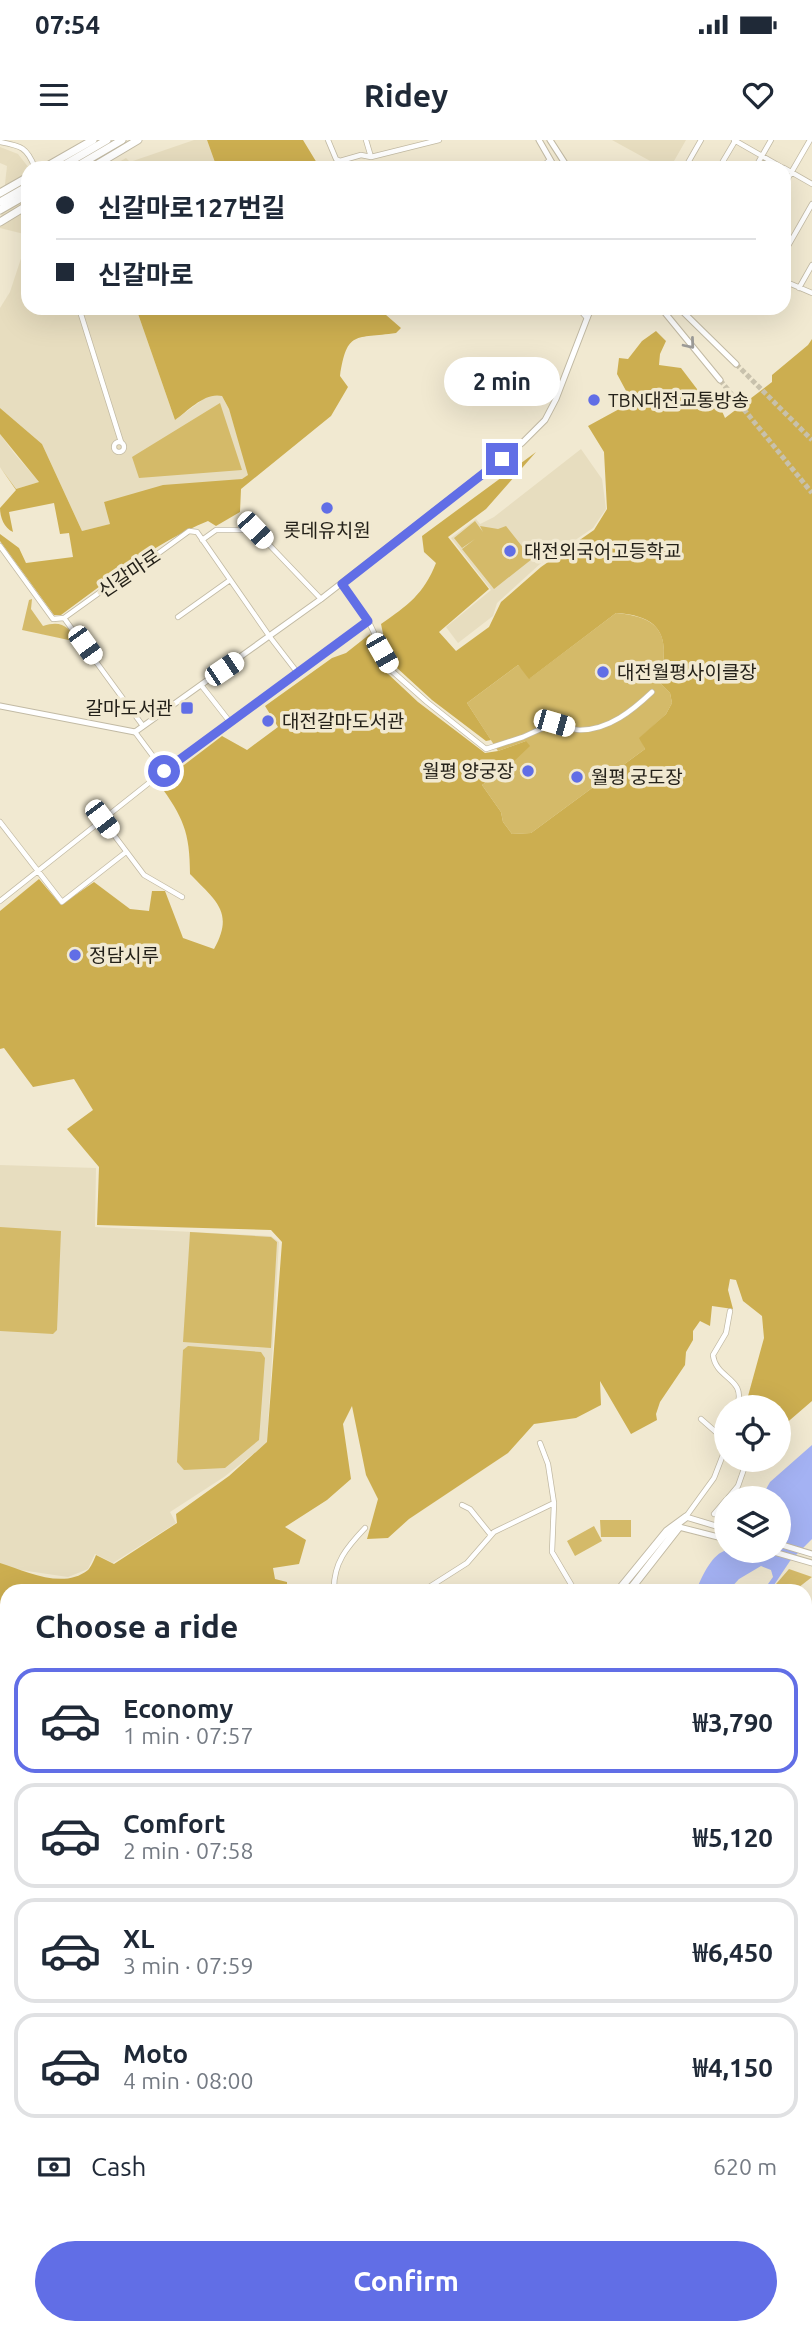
<!DOCTYPE html>
<meta charset="utf-8">
<style>
:root{--surface:#fff;--page:#f6f6f7;--text:#1f2937;--muted:#747a83;--line:#e0e1e3;--accent:#616ee6}
body{margin:0;font-family:Ubuntu,"Noto Sans KR",sans-serif;background:var(--page);color:var(--text);height:100vh;display:flex;flex-direction:column;font-size:26px;white-space:nowrap}
*{box-sizing:border-box;margin:0}
p{font-size:23px;color:var(--muted)}
.icon{flex:none;width:38px;height:38px;fill:none;stroke:currentColor;stroke-width:2;stroke-linecap:round;stroke-linejoin:round}
.map{position:relative;flex:1;overflow:hidden}
.details{position:absolute;left:0px;top:1444px;width:812px;height:751px;display:flex;flex-direction:column;background:var(--surface);border-radius:21px 21px 0 0;box-shadow:0 7px 28px #0002}
.details>*{flex:none}
.guide{position:absolute;left:21px;top:21px;width:770px;height:154px;border-radius:21px;box-shadow:0 7px 28px #0002;display:grid;align-content:center;height:154px;padding:0 35px;background:var(--surface)}
.buttons{position:absolute;left:714px;top:1255px;display:grid;gap:14px}
.buttons a{display:grid;place-items:center;width:77px;height:77px;border-radius:50%;background:var(--surface);box-shadow:0 7px 28px #0002;font-size:35px}
.end{position:absolute;width:32px;height:32px;margin:-16px;border:9px solid #616ee6;background:#fff;box-shadow:0 0 0 4px #fff}
.from{border-radius:50%}
.bubble{position:absolute;height:49px;border-radius:24px;background:var(--surface);box-shadow:0 7px 28px #0002;font-size:23px;font-weight:600;line-height:49px;text-align:center}
.car{position:absolute;width:21px;height:42px;margin:-21px -10px;border-radius:9px;box-shadow:0 0 5px 2px #0007;background:linear-gradient(#fff 24%,#345 0 40%,#fff 0 76%,#345 0 86%,#fff 0)}
.guide b{display:flex;align-items:center;gap:24px;height:66px;font-size:26px}
.guide b+b{border-top:2px solid var(--line)}
.guide i{width:18px;height:18px;background:var(--text)}
ul{padding:0;list-style:none}
li{display:flex;align-items:center;gap:21px;height:105px;margin:0 14px 10px;padding:0 21px;border:4px solid var(--line);border-radius:21px}
li div{flex:1}
li b{display:block;font-size:26px}
li em{font-style:normal;font-weight:600}
li.on{border-color:var(--accent)}
li>.icon{width:63px;height:63px;stroke-width:1.5}
h2{padding:0 35px;font-size:32px;line-height:84px}
.pay{display:flex;align-items:center;gap:18px;height:77px;padding:0 35px;font-size:26px}
.pay p{margin-inline-start:auto}
.button{display:flex;gap:14px;margin-top:auto;padding:14px 35px}
.button a{flex:1;height:80px;border-radius:42px;background:var(--accent);color:#fff;font-size:28px;font-weight:600;line-height:80px;text-align:center}
.status{display:flex;justify-content:space-between;align-items:center;height:49px;padding:0 35px;background:var(--surface);direction:ltr}
.status svg{height:19px;fill:currentColor}
header{display:flex;justify-content:space-between;align-items:center;height:91px;padding:0 35px;background:var(--surface);font-size:32px;font-weight:600}
.map>svg:first-child{display:block}
.built{fill:#e7ddbf}
.green{fill:#d4ba69}
.forest{fill:#ccae50}
.water{fill:#a4b2f3}
.lines{fill:none;stroke-linecap:round;stroke-linejoin:round}
.tertiary-tunnel{stroke:#c8c1ac;stroke-width:5;stroke-dasharray:5 2.5;stroke-linecap:butt}
.minor-casing{stroke:#c2baa4;stroke-width:6}
.tertiary-casing{stroke:#c2baa4;stroke-width:7}
.secondary-casing{stroke:#c2baa4;stroke-width:8}
.primary-casing{stroke:#c2baa4;stroke-width:9}
.minor{stroke:#fff;stroke-width:4.5}
.tertiary{stroke:#fff;stroke-width:5}
.secondary{stroke:#fff;stroke-width:6}
.primary{stroke:#fff;stroke-width:7}
.oneway{stroke:#9c9b98}
.route{stroke:#616ee6;stroke-width:9}
.poi-dot{fill:#616ee6;stroke:#f1e9d1;stroke-width:2.5}
.labels{text-anchor:middle;dominant-baseline:central;stroke-width:7;stroke-linejoin:round;paint-order:stroke}
.poi-label{font-size:19px;fill:#242119;stroke:#f1e9d1;text-anchor:start}
.street-label{font-size:19px;fill:#242119;stroke:#f1e9d1}
</style>
<div class="status"><b>07:54</b><svg viewBox="0 0 49 12"><path d="M0 12V9h3v3zM5 12V6h3v6zM10 12V3h3v9zM15 12V0h3v12zM26 1h20v11H26zM47 4h2v5h-2z"/></svg></div>
<header><svg class="icon" aria-label="menu" viewBox="0 0 24 24"><path d="M4 6h16M4 12h16M4 18h16"/></svg>Ridey<svg class="icon" aria-label="heart" viewBox="0 0 24 24"><path d="M12 20l-8-8c-3-5 5-10 8-4 3-6 11-1 8 4z"/></svg></header>
<div class="map">
<svg width="812" height="2194" viewBox="0 0 812 2194">
<rect width="100%" height="100%" fill="#f1e9d1"/>
<path class="built" d="M194,0H207L217,28H108L126,18L130,22Z
M612,0H686L670,28H663Z
M0,7L18,14L29,28L28,95L0,88L7,26L0,23Z
M28,97V168H136L175,280L205,258L214,254L222,256L229,269L249,335L242,339L104,362L111,384L82,391L42,304L0,268V168L10,152Z
M0,294L14,313L39,342L16,349L0,327Z
M581,309L602,339L606,369L593,388L540,424L497,463L493,476L458,503L446,487L491,450L451,398L476,379L480,384L494,377Z
M0,1025L96,1028L95,1087L271,1096L279,1102L267,1303L224,1337L170,1372L176,1383L113,1423L95,1414L88,1429L68,1437L0,1427Z"/>
<path class="green" d="M220,263L242,330L139,338L132,317Z
M475,381L483,392L480,386L498,389L506,386L532,419L494,449L462,409L475,399L462,408L454,398Z
M32,459L31,469L43,486C61,480 69,486 78,502L22,490L29,460Z
M616,473C665,477 670,499 659,542L670,553L672,563L666,574L640,598L645,609L531,693L512,694L503,682L501,672L482,645L509,626L526,601L498,611L467,563L518,525L530,538Z
M0,1087L61,1091L57,1190L53,1194L0,1191Z
M190,1092L271,1097L277,1102L271,1208L183,1202Z
M188,1206L261,1212L265,1218L259,1300L225,1328L184,1330L177,1322L183,1210Z
M600,1380H631V1397H601Z
M594,1386L602,1401L575,1416L567,1401Z
M789,1429L812,1437L794,1451H770Z
M805,1963L812,1966L811,2097L805,2090Z"/>
<path class="forest" d="M207,0H303L320,28H217Z
M136,168H378L401,188L396,193C355,199 347,190 340,236L348,247L331,276L241,349L240,372L216,386L208,381C154,403 108,441 61,475H54L0,401V394L19,408L26,423L73,417L69,393L60,394L54,363L9,372L13,392C4,388 0,377 0,368L16,350L0,327L16,349L39,342L0,294V268L42,304L82,391L110,384L104,362L163,345L242,339L248,335L229,269L222,256C205,252 189,270 175,280Z
M656,191L666,201L660,214L659,225L681,228L697,249L718,262L725,278L772,242V235L808,205L812,199V1261L783,1286H779V1267H745L764,1198L762,1176L743,1161L736,1140L730,1139L728,1150L733,1169L712,1166L710,1186L700,1181L693,1191V1200L686,1212L685,1225L660,1262L656,1274L657,1280L631,1294L600,1241L601,1265L576,1278L534,1284L508,1313L409,1379L388,1398L367,1399L378,1359L366,1335L352,1266L343,1284L351,1339L327,1360L285,1387L306,1400L299,1424L273,1428L275,1439L287,1442V1451H7V1688L0,1696V1423C26,1431 63,1450 88,1430C91,1427 94,1420 96,1415L114,1424L177,1383L176,1374L229,1336L267,1302L282,1102L271,1090L97,1085L99,1027L67,989L93,970L74,939L33,947L4,908L0,909V771L39,739L61,765L94,742L130,769L149,771L152,751H165L183,798L214,809C235,772 215,760 190,734C190,692 183,677 159,644L222,596L247,610L278,587L265,566L332,518L346,513L370,494L387,533L418,562L485,613L498,611L526,601L530,606L509,626L482,645L501,672L503,682L512,694L531,693L645,609L639,598L666,574L672,563L670,553L659,542C670,500 665,476 616,473L529,539L518,525L467,563L491,600L486,601L432,560L396,527L386,508L381,484C407,466 424,454 436,423L424,412L422,396L536,312L486,369L448,397L489,449L439,492L456,511L489,487L501,462L541,427L594,390L607,369L604,312L588,286L632,262L617,234L619,218L628,219L642,201Z"/>
<path class="water" d="M812,1305V1399L790,1421L770,1451H763L773,1437L771,1430L761,1426L739,1439L728,1451H696C701,1438 711,1416 724,1411C734,1407 765,1410 779,1410V1358H761L770,1342Z"/>
<g class="lines">
<path class="tertiary-tunnel" d="M736,224L812,300
M720,240L812,353
M0,1789L7,1791
M0,1798L7,1799"/>
<defs>
<path id="minor" d="M328,0L336,19L340,21L361,15L371,17L439,0
M366,0L371,17
M734,0L783,28
M0,2C21,6 27,7 35,28
M540,28L550,20
M685,28L701,0
M719,28L735,1
M755,28L771,0
M784,28L812,44
M784,45L810,0
M784,113L812,64
M784,141L812,153
M799,148L812,125
M79,168L121,302
M578,168L587,178
M114 307a5 5 0 1 1 10 0a5 5 0 1 1-10 0Z
M202,400L216,390H255L321,459
M0,406L53,479L64,478L149,417L156,415L189,391L197,392L270,497L297,532
M342,444L368,480L392,531L427,562L486,609L523,597L554,583C562,585 572,590 580,590C609,590 633,570 652,552
M178,477L230,440
M64,478L143,586
M201,545L230,582
M135,592L164,631
M102,679L144,735L182,757
M0,682L62,762L126,712
M0,761L164,631L368,480
M730,1171L726,1193L713,1215C716,1240 747,1237 737,1267
M701,1279L726,1301
M540,1303L548,1324L554,1363L552,1412L575,1451
M728,1358L738,1346L745,1326L741,1320
M462,1365L470,1369L491,1395
M714,1374L726,1360
M685,1378L714,1338L726,1307
M334,1451C333,1423 347,1407 365,1388
M423,1451L467,1423L494,1392L554,1363
M0,1858L7,1864
M0,1973L7,1972
M805,2112L812,2107
M293,2188L295,2194
M690,2194L699,2188"/>
<path id="tertiary" d="M539,0L555,28
M550,0L568,28
M661,168L720,240
M679,168L736,224
M0,566L135,592L321,459L522,303L545,280L556,259L591,168
M686,1377L726,1389
M679,1387L726,1399
M779,1404L812,1414
M767,1410L812,1423
M0,1807L7,1808
M0,1826L7,1820
M557,2188L561,2194
M564,2188L569,2194
M583,2188L587,2194"/>
<path id="secondary" d="M805,1850L812,1846
M805,1864L812,1860
M160,2194L198,2188
M206,2194L225,2188"/>
<path id="primary" d="M44,28L93,0
M59,28L107,0
M74,28L122,0
M91,28L138,0
M0,53L28,37
M0,62L28,46
M0,70L28,54
M0,82L28,65
M618,1451L667,1391L686,1377
M629,1451L679,1387
M0,1779L7,1780
M0,1827L7,1832
M0,1994L7,1993
M0,2002L7,2001
M0,2008L7,2007
M0,2016H7
M194,2188L196,2194
M211,2188L213,2194"/>
</defs>
<use href="#minor" class="minor-casing"/>
<use href="#tertiary" class="tertiary-casing"/>
<use href="#secondary" class="secondary-casing"/>
<use href="#primary" class="primary-casing"/>
<use href="#minor" class="minor"/>
<use href="#tertiary" class="tertiary"/>
<use href="#secondary" class="secondary"/>
<use href="#primary" class="primary"/>
</g>
<defs><path id="oneway-chevron" d="M-2-3.5L2.5 0L-2 3.5" fill="none" stroke-width="1.6" stroke-linecap="round" stroke-linejoin="round" transform="scale(1.75)"/></defs>
<use class="oneway" href="#oneway-chevron" transform="translate(690 204) rotate(50)"/>
<g class="lines">
<path class="route" d="M164,631L368,481L342,444L502,319"/>
</g>
<g class="poi-dot">
<circle cx="594" cy="260" r="7"/>
<circle cx="327" cy="368" r="7"/>
<circle cx="510" cy="411" r="7"/>
<circle cx="603" cy="532" r="7"/>
<rect x="180" y="561" width="14" height="14" rx="3.5"/>
<circle cx="268" cy="581" r="7"/>
<circle cx="528" cy="631" r="7"/>
<circle cx="577" cy="637" r="7"/>
<circle cx="75" cy="815" r="7"/>
</g>
<g class="labels">
<g class="poi-label">
<text x="608" y="260">TBN대전교통방송</text>
<text x="327" y="390" text-anchor="middle">롯데유치원</text>
<text x="524" y="411">대전외국어고등학교</text>
<text x="617" y="532">대전월평사이클장</text>
<text x="173" y="568" text-anchor="end">갈마도서관</text>
<text x="282" y="581">대전갈마도서관</text>
<text x="514" y="631" text-anchor="end">월평 양궁장</text>
<text x="591" y="637">월평 궁도장</text>
<text x="89" y="815">정담시루</text>
</g>
<g class="street-label">
<text transform="translate(129 433) rotate(-34)">신갈마로</text>
</g>
</g>
</svg>
<div class="buttons">
<a><svg class="icon" aria-label="locate" viewBox="0 0 24 24"><circle cx="12" cy="12" r="6"/><path d="M12 2v4M12 18v4M2 12h4M18 12h4"/></svg></a>
<a><svg class="icon" aria-label="layers" viewBox="0 0 24 24"><path d="M12 4l9 5-9 5-9-5zM3 14l9 5 9-5"/></svg></a>
</div>
<i class="end from" style="left:164px;top:631px"></i>
<i class="end" style="left:502px;top:319px"></i>
<div class="bubble" style="left:444px;top:217px;width:116px">2 min</div>
<i class="car" style="left:255px;top:390px;rotate:137deg"></i>
<i class="car" style="left:85px;top:505px;rotate:144deg"></i>
<i class="car" style="left:382px;top:513px;rotate:150deg"></i>
<i class="car" style="left:224px;top:529px;rotate:56deg"></i>
<i class="car" style="left:554px;top:583px;rotate:106deg"></i>
<i class="car" style="left:102px;top:679px;rotate:143deg"></i>
<div class="guide">
<b><i class="from"></i>신갈마로127번길</b>
<b><i></i>신갈마로</b>
</div>
<section class="details">
<h2>Choose a ride</h2>
<ul>
<li class="on"><svg class="icon" aria-label="car" viewBox="0 0 24 24"><path d="M5 17H2v-5l4-1 3-4h7l3 4 3 1v5h-3M9 17h6M6 11h13"/><circle cx="7" cy="17" r="2"/><circle cx="17" cy="17" r="2"/></svg><div><b>Economy</b><p>1 min · 07:57</p></div><em>₩3,790</em></li>
<li><svg class="icon" aria-label="car" viewBox="0 0 24 24"><path d="M5 17H2v-5l4-1 3-4h7l3 4 3 1v5h-3M9 17h6M6 11h13"/><circle cx="7" cy="17" r="2"/><circle cx="17" cy="17" r="2"/></svg><div><b>Comfort</b><p>2 min · 07:58</p></div><em>₩5,120</em></li>
<li><svg class="icon" aria-label="car" viewBox="0 0 24 24"><path d="M5 17H2v-5l4-1 3-4h7l3 4 3 1v5h-3M9 17h6M6 11h13"/><circle cx="7" cy="17" r="2"/><circle cx="17" cy="17" r="2"/></svg><div><b>XL</b><p>3 min · 07:59</p></div><em>₩6,450</em></li>
<li><svg class="icon" aria-label="car" viewBox="0 0 24 24"><path d="M5 17H2v-5l4-1 3-4h7l3 4 3 1v5h-3M9 17h6M6 11h13"/><circle cx="7" cy="17" r="2"/><circle cx="17" cy="17" r="2"/></svg><div><b>Moto</b><p>4 min · 08:00</p></div><em>₩4,150</em></li>
</ul>
<div class="pay"><svg class="icon" aria-label="cash" viewBox="0 0 24 24"><path d="M3 7h18v10H3z"/><circle cx="12" cy="12" r="2"/></svg>Cash<p>620 m</p></div>
<div class="button"><a>Confirm</a></div>
</section>
</div>
